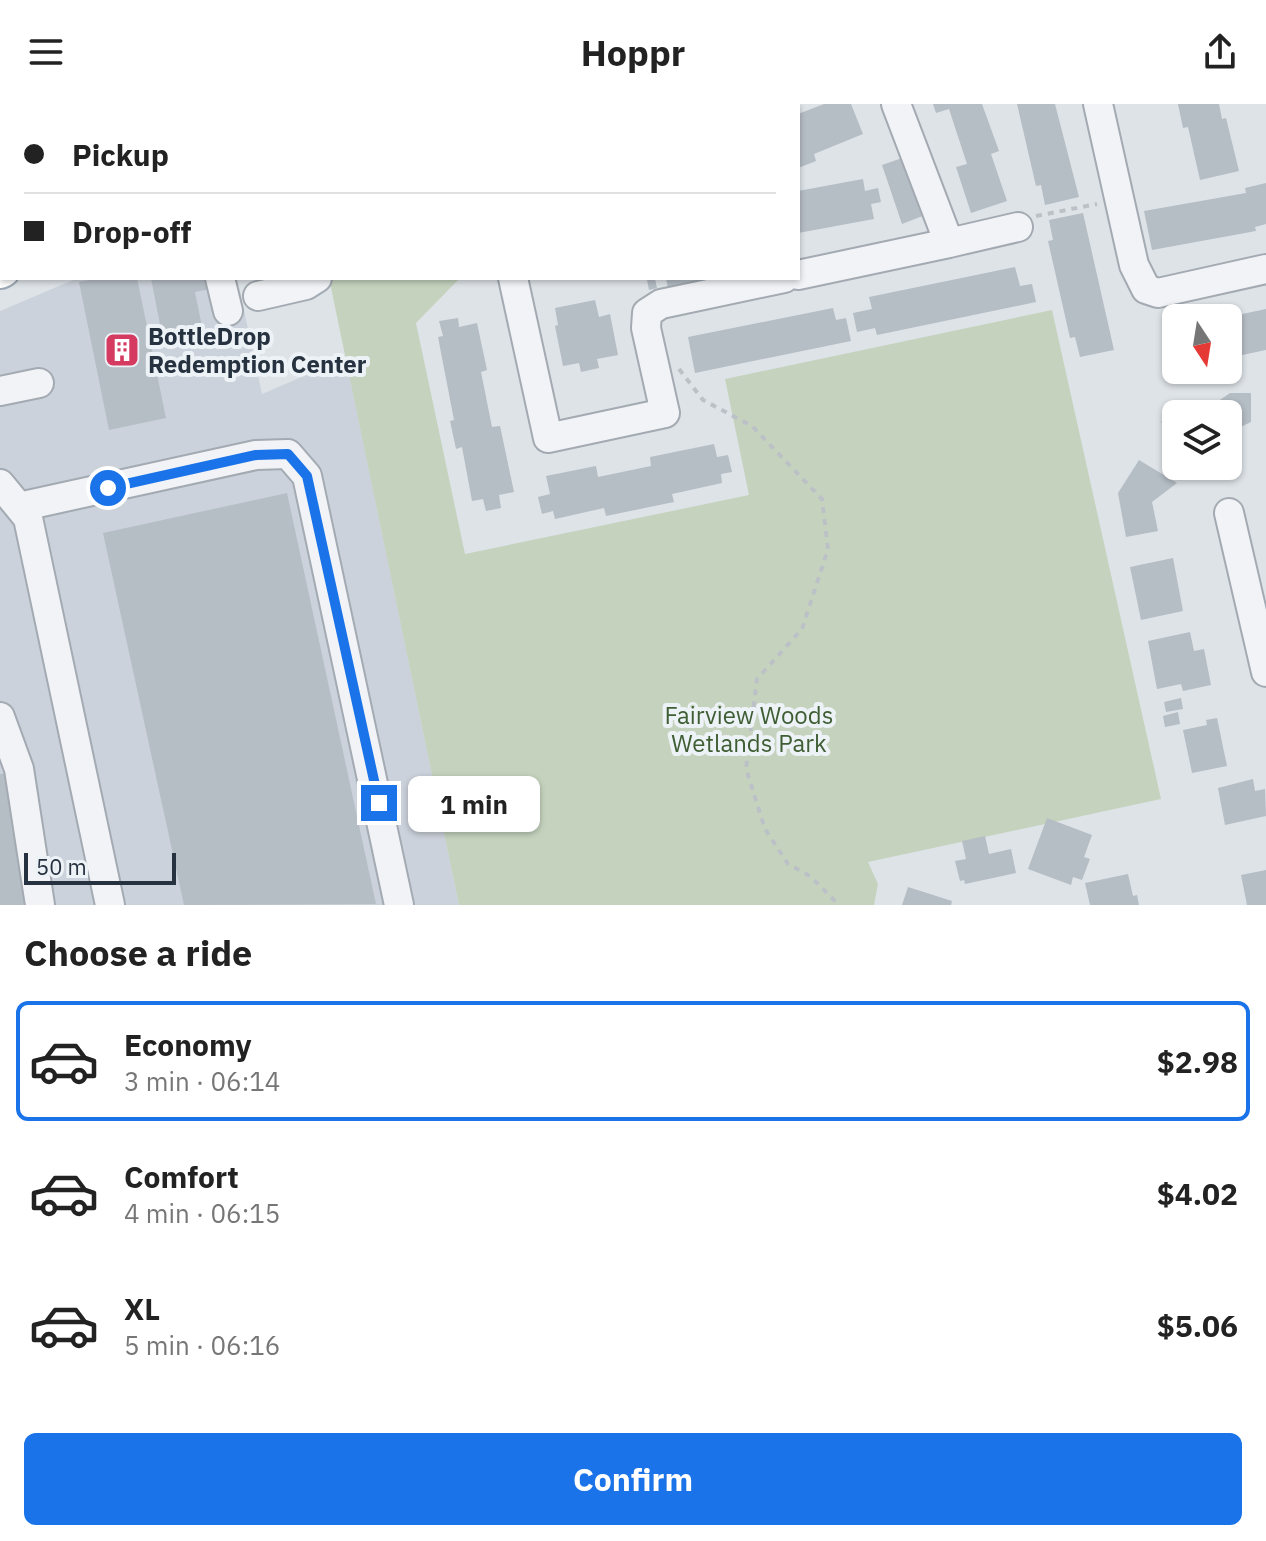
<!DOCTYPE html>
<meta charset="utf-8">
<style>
:root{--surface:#fff;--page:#f2f2f2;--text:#222;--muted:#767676;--line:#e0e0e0;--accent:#1a73e8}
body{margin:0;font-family:"IBM Plex Sans",sans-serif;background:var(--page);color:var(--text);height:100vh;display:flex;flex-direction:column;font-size:30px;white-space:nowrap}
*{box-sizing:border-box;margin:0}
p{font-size:26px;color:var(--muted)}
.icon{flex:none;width:44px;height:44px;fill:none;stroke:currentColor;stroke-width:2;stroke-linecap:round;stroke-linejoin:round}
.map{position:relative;height:801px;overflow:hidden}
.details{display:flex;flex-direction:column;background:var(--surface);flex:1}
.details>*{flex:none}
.banner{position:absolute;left:0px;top:0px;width:800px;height:176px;box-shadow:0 2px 6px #0004;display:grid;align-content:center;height:176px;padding:0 24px;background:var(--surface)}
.needle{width:52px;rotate:168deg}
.buttons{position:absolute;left:1162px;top:200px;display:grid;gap:16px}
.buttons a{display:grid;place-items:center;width:80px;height:80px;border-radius:12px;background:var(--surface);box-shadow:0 2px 6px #0004;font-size:40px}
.scale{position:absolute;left:24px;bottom:20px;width:152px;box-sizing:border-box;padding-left:8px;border:4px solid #263240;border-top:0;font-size:22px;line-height:28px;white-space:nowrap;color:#263240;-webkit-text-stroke:6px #edf2f6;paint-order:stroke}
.end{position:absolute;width:36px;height:36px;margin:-18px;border:10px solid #1a73e8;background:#fff;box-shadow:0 0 0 4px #fff}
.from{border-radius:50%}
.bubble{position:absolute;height:56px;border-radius:12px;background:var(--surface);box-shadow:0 2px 6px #0004;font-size:26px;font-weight:700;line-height:56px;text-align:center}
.banner b{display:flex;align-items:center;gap:28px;height:76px;font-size:30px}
.banner b+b{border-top:2px solid var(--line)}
.banner i{width:20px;height:20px;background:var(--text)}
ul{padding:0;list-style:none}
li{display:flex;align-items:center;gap:24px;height:120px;margin:0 16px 12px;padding:0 8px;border:4px solid transparent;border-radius:12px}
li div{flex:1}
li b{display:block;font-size:30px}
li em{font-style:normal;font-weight:700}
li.on{border-color:var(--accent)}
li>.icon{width:72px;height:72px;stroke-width:1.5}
h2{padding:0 24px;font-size:36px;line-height:96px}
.cta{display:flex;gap:16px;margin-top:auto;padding:16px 24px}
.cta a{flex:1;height:92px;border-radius:12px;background:var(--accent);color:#fff;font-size:32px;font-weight:700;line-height:92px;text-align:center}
header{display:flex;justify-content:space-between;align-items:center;height:104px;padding:0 24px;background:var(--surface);font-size:36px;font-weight:700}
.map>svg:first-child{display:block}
.built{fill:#ccd2db}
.green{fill:#c5d3be}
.building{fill:#b5bdc5}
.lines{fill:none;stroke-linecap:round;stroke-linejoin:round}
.minor-casing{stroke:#a3aab2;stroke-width:32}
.major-casing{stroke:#9ca8b5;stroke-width:40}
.path{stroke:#bcc1c7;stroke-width:4;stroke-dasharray:6 6;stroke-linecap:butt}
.minor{stroke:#f1f3f6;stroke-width:28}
.major{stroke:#fff;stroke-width:36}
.route{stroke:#1a73e8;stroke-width:10}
.labels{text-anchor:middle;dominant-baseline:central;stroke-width:8;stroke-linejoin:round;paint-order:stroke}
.poi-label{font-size:24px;font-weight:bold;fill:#263240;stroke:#edf2f6;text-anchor:start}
.park-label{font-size:24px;fill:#3e5d33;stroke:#edf2f6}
</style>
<header><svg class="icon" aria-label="menu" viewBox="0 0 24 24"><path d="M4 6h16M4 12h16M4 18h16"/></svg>Hoppr<svg class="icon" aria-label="share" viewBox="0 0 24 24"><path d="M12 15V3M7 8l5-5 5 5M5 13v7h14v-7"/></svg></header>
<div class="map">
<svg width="1266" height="801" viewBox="0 0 1266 801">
<rect width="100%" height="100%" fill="#dee3e8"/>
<path class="built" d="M78,174H237L262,290L346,254L459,801H0V207Z"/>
<path class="green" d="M329,174H460L416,219L465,450L749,391L725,275L1052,206L1161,695L868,758L878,780L874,801H459Z"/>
<path class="building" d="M824,0H851L863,30L814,50L816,57L798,64V10Z
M933,0H982L999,47L991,50L1007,97L971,109L956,63L967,60L949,5L936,9Z
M1017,0H1055L1079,93L1045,101L1041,81L1036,82Z
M1178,0H1219L1222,15L1226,14L1239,67L1200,76L1188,23L1183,24Z
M905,53L925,111L902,120L882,61Z
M863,75L865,87L878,84L881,98L871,100L874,115L798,129V87Z
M1266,79V120L1255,123L1256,127L1152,146L1144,107L1246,89L1245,84Z
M1083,109L1114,246L1080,253L1075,233L1070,234L1048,137L1053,136L1049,116Z
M1015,163L1020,182L1032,180L1036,198L877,231L875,224L857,228L853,209L872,205L869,193Z
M100,174H137L166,314L109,326L79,178Z
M151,174H208L210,185L195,188L202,223L162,231Z
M666,174H727L669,190Z
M655,175L657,184L649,186L647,176Z
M595,196L599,213L610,210L618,251L597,255L599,264L581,268L579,259L563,262L555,222L558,221L555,204Z
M833,204L836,216L846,214L851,237L695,269L688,233Z
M1266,205V246L1228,254V213Z
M458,214L459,223L477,219L487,266L481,268L492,323L500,322L514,388L499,391L501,404L486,407L483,395L472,397L462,343L456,345L450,317L454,316L438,233L443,232L439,217Z
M1176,224V254H1175L1169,225Z
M1230,289H1251V318L1228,329V310H1176V339L1161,318L1192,296L1201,309Z
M714,340L717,353L728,351L732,368L721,370L722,379L672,390L674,398L606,412L604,404L555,415L553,407L542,410L538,393L550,390L546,372L596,362L598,373L651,362L650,353Z
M1139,356L1177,379L1152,398L1158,427L1126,433L1118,389Z
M287,389L376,800L184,801L103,429Z
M1173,454L1183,507L1141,516L1130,463Z
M1190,528L1194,547L1204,545L1211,581L1183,587L1181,580L1157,585L1148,537Z
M1181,594L1183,605L1166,608L1164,598Z
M1178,608L1180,620L1165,623L1163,612Z
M1217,614L1227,662L1192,669L1183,626L1207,621L1206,616Z
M7,669L34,801H0V670Z
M1253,675L1255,687L1265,685L1266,712L1225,721L1218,684Z
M1047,714L1092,731L1084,753L1090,755L1082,776L1073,773L1071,781L1028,765Z
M985,732L989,750L1011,745L1016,769L965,780L964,776L960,777L955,757L966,755L962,737Z
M1266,766V801H1247L1241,771Z
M1128,770L1133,792L1137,791L1139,801H1090L1085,779Z
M908,783L952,797L951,801H902Z"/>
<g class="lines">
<defs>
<path id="minor" d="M97,0V2
M215,0L216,2
M353,0V2
M415,0V2
M1098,0L1134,161L1146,185L1158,189L1266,165
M735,2L740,0
M949,139L1018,123
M798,171L949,139L896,0
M220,174L228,207
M513,174L548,334L665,309L646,224L647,209L661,200L784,174
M258,192L306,181L317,174
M0,287L39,279
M0,380L28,414L110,801
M19,403L256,351L288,350L307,372L399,801
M1229,409L1266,568
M0,613L19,665L40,801"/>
<path id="major" d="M390,2L394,0
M0,166L2,165"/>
</defs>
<use href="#minor" class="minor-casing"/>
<use href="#major" class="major-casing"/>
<path class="path" d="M1036,112L1097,100
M679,265L703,296L752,322L822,395L828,445L802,525L757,575L746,665L765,725L788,760L810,772L839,801"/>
<use href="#minor" class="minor"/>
<use href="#major" class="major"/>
</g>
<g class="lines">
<path class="route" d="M108,384L256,351L288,350L307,372L379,699"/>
</g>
<defs>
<symbol id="building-square" viewBox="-11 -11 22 22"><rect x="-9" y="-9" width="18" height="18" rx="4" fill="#d53b60" stroke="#edf2f6"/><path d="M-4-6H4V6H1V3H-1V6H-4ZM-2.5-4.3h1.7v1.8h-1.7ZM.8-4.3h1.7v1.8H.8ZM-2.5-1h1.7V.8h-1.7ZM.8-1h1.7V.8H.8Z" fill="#fff"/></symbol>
</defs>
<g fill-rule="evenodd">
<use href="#building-square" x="102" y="226" width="40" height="40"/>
</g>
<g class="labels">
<g class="poi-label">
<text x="148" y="232">BottleDrop<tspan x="148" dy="28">Redemption Center</tspan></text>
</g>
<g class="park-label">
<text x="749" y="611">Fairview Woods<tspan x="749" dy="28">Wetlands Park</tspan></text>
</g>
</g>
</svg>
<div class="buttons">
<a><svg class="needle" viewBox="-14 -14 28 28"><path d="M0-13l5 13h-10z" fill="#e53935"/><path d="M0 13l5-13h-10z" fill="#767676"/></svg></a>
<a><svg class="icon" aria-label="layers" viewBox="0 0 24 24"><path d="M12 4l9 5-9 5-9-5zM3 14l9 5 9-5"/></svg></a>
</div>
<div class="scale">50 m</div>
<i class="end from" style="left:108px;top:384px"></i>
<i class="end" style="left:379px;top:699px"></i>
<div class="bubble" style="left:408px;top:672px;width:132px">1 min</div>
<div class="banner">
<b><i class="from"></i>Pickup</b>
<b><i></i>Drop-off</b>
</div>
</div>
<section class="details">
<h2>Choose a ride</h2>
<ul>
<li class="on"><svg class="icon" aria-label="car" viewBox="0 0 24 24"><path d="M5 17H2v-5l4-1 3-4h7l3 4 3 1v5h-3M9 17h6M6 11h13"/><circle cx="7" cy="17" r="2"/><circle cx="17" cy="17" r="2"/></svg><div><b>Economy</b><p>3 min · 06:14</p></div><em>$2.98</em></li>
<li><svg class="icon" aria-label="car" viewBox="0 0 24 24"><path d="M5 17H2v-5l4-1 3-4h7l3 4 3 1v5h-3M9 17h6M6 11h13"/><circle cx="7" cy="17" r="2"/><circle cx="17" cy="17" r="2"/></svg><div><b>Comfort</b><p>4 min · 06:15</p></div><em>$4.02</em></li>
<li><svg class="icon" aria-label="car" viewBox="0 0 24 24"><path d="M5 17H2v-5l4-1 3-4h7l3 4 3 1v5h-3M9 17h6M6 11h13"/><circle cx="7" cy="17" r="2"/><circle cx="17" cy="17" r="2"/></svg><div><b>XL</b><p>5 min · 06:16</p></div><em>$5.06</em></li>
</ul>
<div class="cta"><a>Confirm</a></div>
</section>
